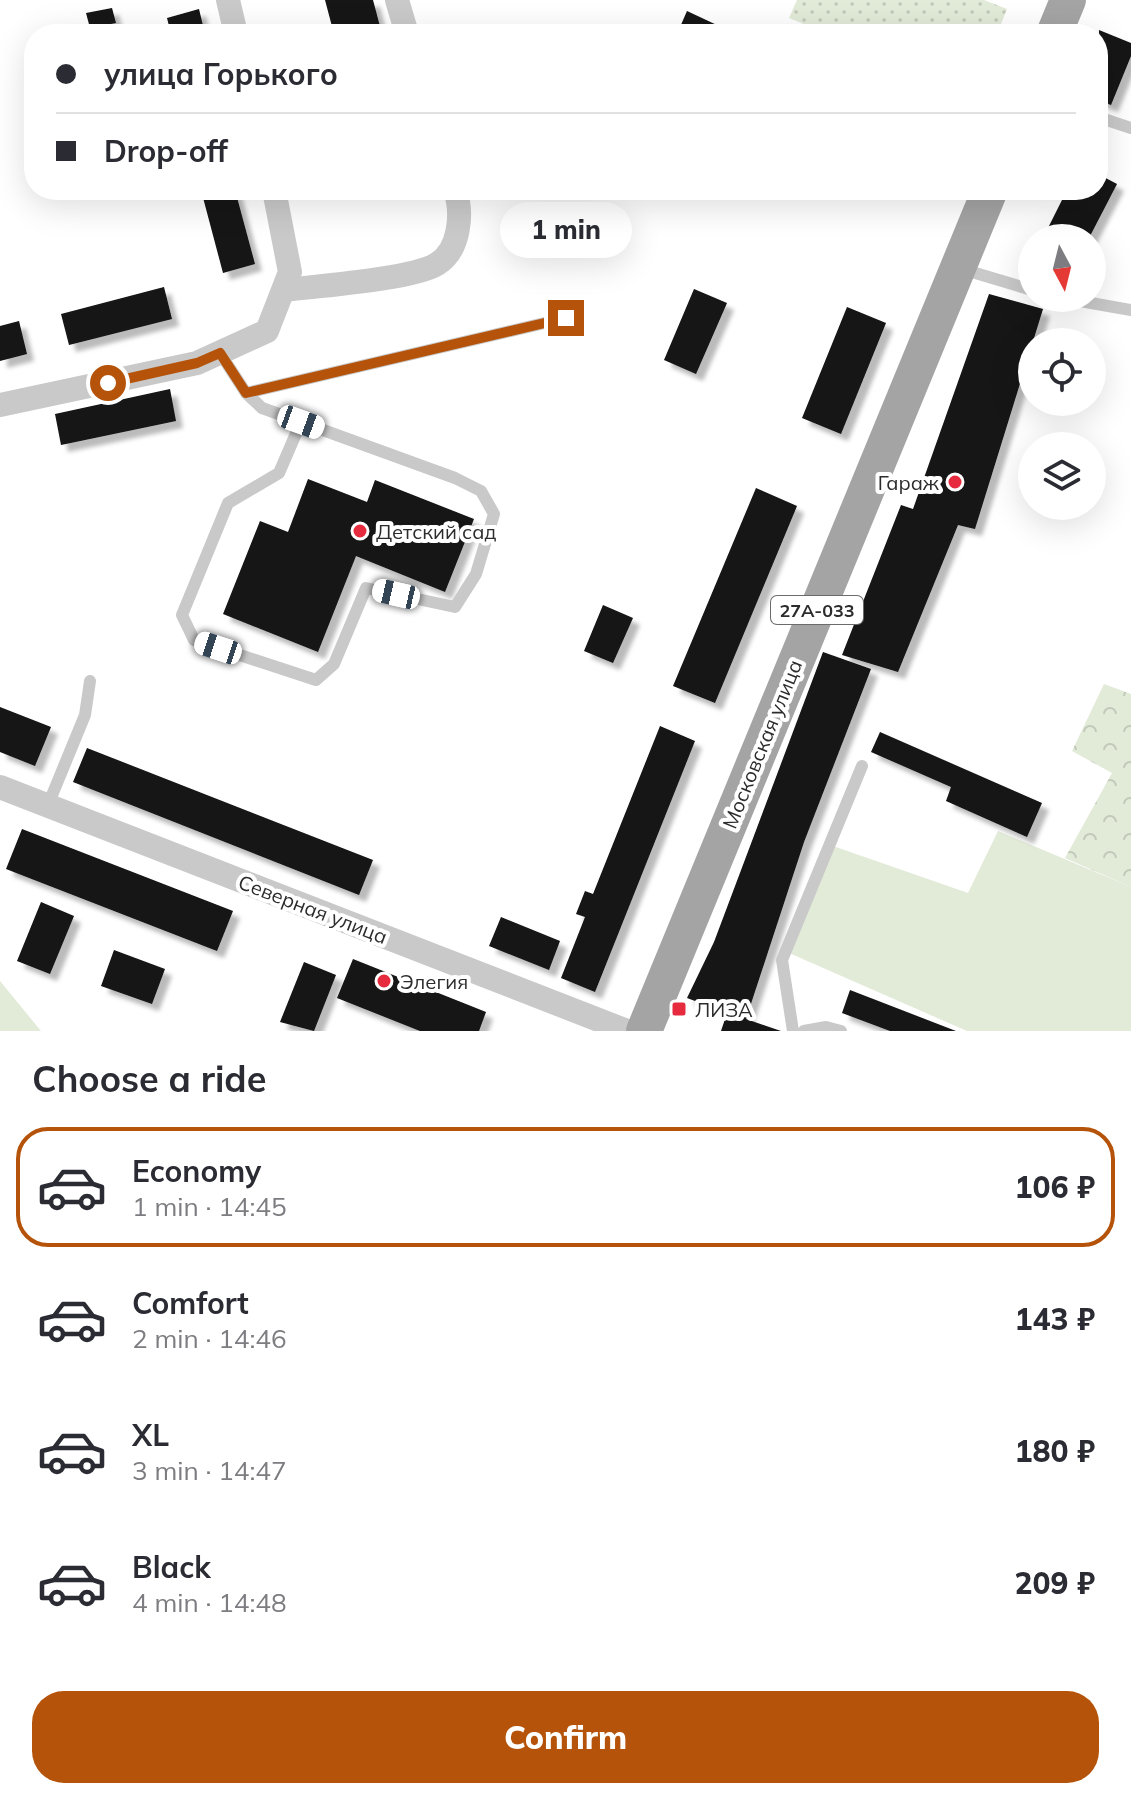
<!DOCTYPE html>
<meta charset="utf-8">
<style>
:root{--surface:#fff;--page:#f7f7f7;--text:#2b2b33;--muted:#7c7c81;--line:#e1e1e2;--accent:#b45309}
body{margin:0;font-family:Mulish,sans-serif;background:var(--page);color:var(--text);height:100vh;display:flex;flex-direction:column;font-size:30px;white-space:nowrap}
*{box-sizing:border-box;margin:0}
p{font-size:26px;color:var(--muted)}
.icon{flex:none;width:44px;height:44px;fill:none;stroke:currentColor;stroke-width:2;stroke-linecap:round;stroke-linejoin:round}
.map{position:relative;height:1031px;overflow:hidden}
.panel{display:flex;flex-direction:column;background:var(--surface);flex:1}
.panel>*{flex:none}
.guide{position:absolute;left:24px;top:24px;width:1084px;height:176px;border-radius:32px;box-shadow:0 8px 32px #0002;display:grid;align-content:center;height:176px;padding:0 32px;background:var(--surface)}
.needle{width:52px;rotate:173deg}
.controls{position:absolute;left:1018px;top:224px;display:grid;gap:16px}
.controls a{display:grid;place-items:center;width:88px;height:88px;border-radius:50%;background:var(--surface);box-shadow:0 8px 32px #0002;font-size:40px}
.end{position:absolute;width:36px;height:36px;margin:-18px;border:10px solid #b45309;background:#fff;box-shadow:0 0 0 4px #fff}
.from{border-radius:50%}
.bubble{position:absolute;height:56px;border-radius:28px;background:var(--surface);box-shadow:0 8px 32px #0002;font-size:26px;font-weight:800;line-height:56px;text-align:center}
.car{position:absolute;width:24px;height:48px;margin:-24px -12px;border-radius:10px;box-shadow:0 0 6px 2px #0007;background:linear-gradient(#fff 24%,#345 0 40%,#fff 0 76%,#345 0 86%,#fff 0)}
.guide b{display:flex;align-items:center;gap:28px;height:76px;font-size:30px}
.guide b+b{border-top:2px solid var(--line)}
.guide i{width:20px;height:20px;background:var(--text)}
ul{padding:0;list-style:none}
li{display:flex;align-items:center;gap:24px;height:120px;margin:0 16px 12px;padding:0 16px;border:4px solid transparent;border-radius:32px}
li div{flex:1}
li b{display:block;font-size:30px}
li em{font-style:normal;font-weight:800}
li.on{border-color:var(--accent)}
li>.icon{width:72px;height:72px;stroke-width:1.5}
h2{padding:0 32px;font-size:36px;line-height:96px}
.action{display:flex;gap:16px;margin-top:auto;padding:16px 32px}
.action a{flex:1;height:92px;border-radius:32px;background:var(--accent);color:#fff;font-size:32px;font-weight:800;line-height:92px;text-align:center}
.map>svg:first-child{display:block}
.grass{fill:url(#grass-dots)}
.forest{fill:url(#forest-crowns)}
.garden{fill:#e2ead8}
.building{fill:#131313;filter:url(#shadow)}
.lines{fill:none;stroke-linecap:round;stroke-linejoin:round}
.service{stroke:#c9c9c9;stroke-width:12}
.minor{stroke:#c9c9c9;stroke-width:24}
.primary{stroke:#a4a4a4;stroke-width:36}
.route{stroke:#b45309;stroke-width:10}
.poi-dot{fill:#e52b3d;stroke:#fff;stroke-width:3}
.labels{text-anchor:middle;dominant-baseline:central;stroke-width:8;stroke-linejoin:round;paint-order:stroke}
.shield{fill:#fff;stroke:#6b6b6b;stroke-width:2}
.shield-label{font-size:18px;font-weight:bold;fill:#2c2c2c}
.poi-label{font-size:20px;fill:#2c2c2c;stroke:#fff;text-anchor:start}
.street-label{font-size:20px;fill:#2c2c2c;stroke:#fff}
</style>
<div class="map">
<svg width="1131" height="1031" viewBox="0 0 1131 1031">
<defs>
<pattern id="grass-dots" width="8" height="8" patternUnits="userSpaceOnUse" patternTransform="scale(2)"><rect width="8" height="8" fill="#e2ead8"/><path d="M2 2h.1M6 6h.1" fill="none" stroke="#c2c9ba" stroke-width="1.8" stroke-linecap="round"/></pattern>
<pattern id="forest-crowns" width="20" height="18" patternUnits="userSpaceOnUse" patternTransform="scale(2)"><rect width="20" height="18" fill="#e2ead8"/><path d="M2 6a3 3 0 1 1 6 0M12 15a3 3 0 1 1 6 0" fill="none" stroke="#c2c9ba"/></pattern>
<filter id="shadow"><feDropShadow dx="7" dy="7" stdDeviation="2" flood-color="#0004"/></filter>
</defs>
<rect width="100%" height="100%" fill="#fff"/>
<path class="grass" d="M797,0H984L1007,9L997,34H828L789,18Z"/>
<path class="forest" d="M1104,684L1131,694V887L1065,858L1112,773L1072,751Z"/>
<path class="garden" d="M998,831L1131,887V1031H967L789,953L833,846L968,893Z
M0,981L41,1031H0Z"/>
<path class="building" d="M325,0H373L382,34H334Z
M112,8L116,23L90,28L86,13Z
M199,9L205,34H171L167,18Z
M687,11L736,34H677Z
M1099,30L1131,43V56L1111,105L1098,100Z
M1098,174L1117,184L1089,238H1043L1067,190H1098Z
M201,190H235L255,264L223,273Z
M164,287L172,319L69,345L61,314Z
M694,289L727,303L696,374L664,360Z
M989,294L1043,309L975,529L958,525L898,672L842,655L901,505L913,509Z
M847,307L886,323L841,434L802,418Z
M19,321L27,354L0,361V326Z
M170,389L176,421L61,445L55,414Z
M308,479L367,502L375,480L474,519L445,592L356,556L318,652L223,614L260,521L288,532Z
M756,488L797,506L715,703L673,686Z
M603,605L633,618L613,663L584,651Z
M823,652L871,669L804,842L746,1019L781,1031H721L727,1013L687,998L714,942Z
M0,707L51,727L35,766L0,752Z
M660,726L695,741L595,992L561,978L585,917L576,914L585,891L593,894Z
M880,732L1042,803L1027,837L946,801L951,787L871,752Z
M87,748L373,860L359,895L73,782Z
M22,829L233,911L217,951L6,869Z
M41,902L74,916L50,974L17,961Z
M501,917L560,941L549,970L489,946Z
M114,950L165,969L152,1004L101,986Z
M353,959L486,1012L479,1031H420L337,998Z
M304,962L336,975L314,1031L280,1022Z
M850,990L956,1031H890L842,1013Z"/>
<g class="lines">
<path class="service" d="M1098,117L1131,128
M962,269L1032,290
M1063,298L1131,310
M220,353L246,393L566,318
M246,393L262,408L301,422L279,473L228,503L182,615L194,640L316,680L334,664L366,588L455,607L476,574L494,514L481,491L455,478L301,422
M48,805L85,715L90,681
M793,1031L782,960L862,766
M804,1031L826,1027L841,1031"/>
<path class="minor" d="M228,0L236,34
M397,0L407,34
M285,290C317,286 413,279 437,264C460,250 463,213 455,190
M0,405L197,363L267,331L290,272L274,190
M0,787L627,1031"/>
<path class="primary" d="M1054,34L1068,0
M644,1031L990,190"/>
</g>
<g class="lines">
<path class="route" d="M108,383L197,363L220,353L246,393L566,318"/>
</g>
<g class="poi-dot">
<circle cx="955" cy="482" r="8"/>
<circle cx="360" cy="531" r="8"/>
<circle cx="384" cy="981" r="8"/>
<rect x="671" y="1001" width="16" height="16" rx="4"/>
</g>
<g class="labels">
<rect class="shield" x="771" y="596" width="92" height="28" rx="6"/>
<g class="shield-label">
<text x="817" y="610">27А-033</text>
</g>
<g class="poi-label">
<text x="939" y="482" text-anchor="end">Гараж</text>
<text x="376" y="531">Детский сад</text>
<text x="400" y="981">Элегия</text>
<text x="695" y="1009">ЛИЗА</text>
</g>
<g class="street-label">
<text transform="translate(762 744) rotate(-68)">Московская улица</text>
<text transform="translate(313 909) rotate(21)">Северная улица</text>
</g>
</g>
</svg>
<div class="controls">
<a><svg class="needle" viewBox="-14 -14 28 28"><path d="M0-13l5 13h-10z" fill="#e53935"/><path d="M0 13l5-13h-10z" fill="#7c7c81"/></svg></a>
<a><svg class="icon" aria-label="locate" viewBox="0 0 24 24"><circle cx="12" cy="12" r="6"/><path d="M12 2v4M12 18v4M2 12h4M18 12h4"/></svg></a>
<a><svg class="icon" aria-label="layers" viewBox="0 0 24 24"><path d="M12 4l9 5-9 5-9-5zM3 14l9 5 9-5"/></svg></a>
</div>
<i class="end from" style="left:108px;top:383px"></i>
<i class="end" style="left:566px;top:318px"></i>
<div class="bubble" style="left:500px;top:202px;width:132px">1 min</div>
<i class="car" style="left:301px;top:422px;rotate:110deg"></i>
<i class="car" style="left:396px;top:594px;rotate:283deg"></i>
<i class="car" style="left:218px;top:648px;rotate:288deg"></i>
<div class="guide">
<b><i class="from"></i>улица Горького</b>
<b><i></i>Drop-off</b>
</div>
</div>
<section class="panel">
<h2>Choose a ride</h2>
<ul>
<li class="on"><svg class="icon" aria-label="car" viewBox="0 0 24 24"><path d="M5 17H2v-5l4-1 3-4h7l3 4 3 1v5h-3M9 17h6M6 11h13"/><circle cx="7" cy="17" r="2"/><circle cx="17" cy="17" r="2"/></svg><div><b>Economy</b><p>1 min · 14:45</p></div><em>106 ₽</em></li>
<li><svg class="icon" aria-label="car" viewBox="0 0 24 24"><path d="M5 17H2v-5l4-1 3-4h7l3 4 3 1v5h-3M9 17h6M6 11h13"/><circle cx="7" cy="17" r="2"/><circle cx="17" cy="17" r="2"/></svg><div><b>Comfort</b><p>2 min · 14:46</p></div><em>143 ₽</em></li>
<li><svg class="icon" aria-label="car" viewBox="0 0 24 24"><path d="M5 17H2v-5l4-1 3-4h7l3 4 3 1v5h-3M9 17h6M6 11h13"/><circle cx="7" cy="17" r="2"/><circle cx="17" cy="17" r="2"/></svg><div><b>XL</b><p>3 min · 14:47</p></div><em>180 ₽</em></li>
<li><svg class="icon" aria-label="car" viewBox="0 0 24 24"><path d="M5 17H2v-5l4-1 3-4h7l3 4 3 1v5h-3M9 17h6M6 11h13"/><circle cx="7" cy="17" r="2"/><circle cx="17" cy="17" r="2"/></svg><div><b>Black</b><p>4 min · 14:48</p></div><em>209 ₽</em></li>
</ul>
<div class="action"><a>Confirm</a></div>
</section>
